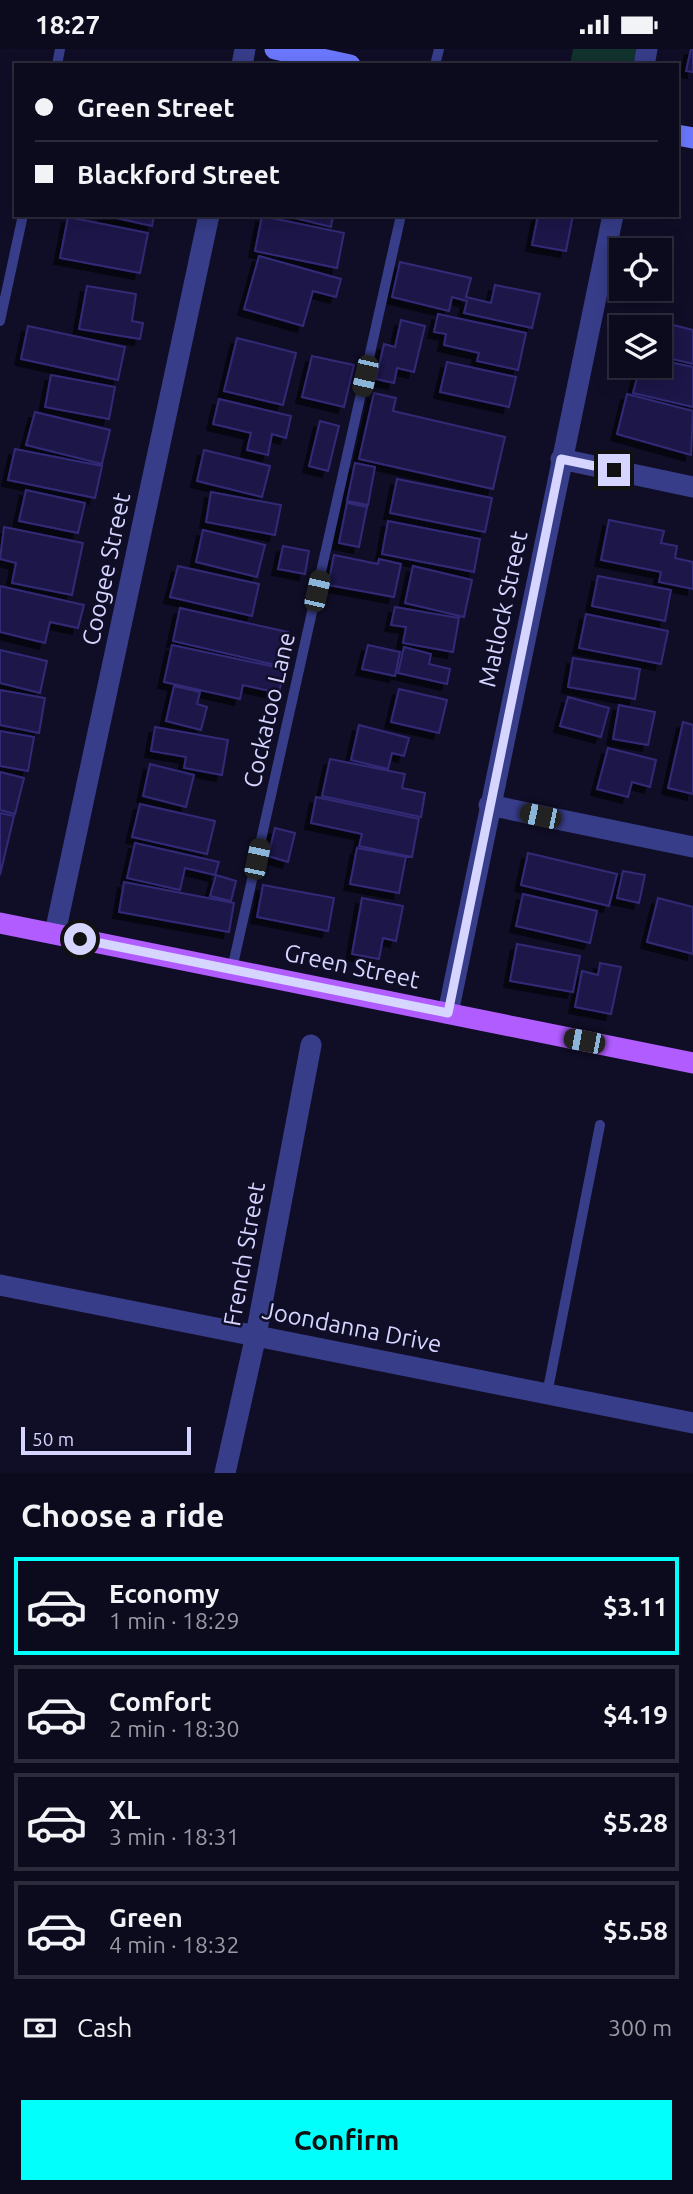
<!DOCTYPE html>
<meta charset="utf-8">
<style>
:root{--surface:#0c0a1d;--page:#151326;--text:#f1f3f6;--muted:#9a9aa4;--line:#2c2b3b;--accent:#01fffc}
body{margin:0;font-family:Ubuntu,sans-serif;background:var(--page);color:var(--text);height:100vh;display:flex;flex-direction:column;font-size:26px;white-space:nowrap}
*{box-sizing:border-box;margin:0}
p{font-size:23px;color:var(--muted)}
.icon{flex:none;width:38px;height:38px;fill:none;stroke:currentColor;stroke-width:2;stroke-linecap:round;stroke-linejoin:round}
.map{position:relative;height:1424px;overflow:hidden}
.sheet{display:flex;flex-direction:column;background:var(--surface);flex:1}
.sheet>*{flex:none}
.banner{position:absolute;left:14px;top:14px;width:665px;height:154px;border-radius:0px;box-shadow:0 4px 18px #0003,0 0 0 2px var(--line);display:grid;align-content:center;height:154px;padding:0 21px;background:var(--surface)}
.tools{position:absolute;left:609px;top:189px;display:grid;gap:14px}
.tools a{display:grid;place-items:center;width:63px;height:63px;border-radius:0px;background:var(--surface);box-shadow:0 4px 18px #0003,0 0 0 2px var(--line);font-size:35px}
.scale{position:absolute;left:21px;bottom:18px;width:170px;box-sizing:border-box;padding-left:7px;border:4px solid #d5d5ff;border-top:0;font-size:19px;line-height:24px;white-space:nowrap;color:#d5d5ff;-webkit-text-stroke:5px #100e27;paint-order:stroke}
.end{position:absolute;width:32px;height:32px;margin:-16px;border:9px solid #d5d5ff;background:#111;box-shadow:0 0 0 4px #111}
.from{border-radius:50%}
.car{position:absolute;width:21px;height:42px;margin:-21px -10px;border-radius:9px;box-shadow:0 0 5px 2px #0007;background:linear-gradient(#222 24%,#8ab4d8 0 40%,#222 0 76%,#8ab4d8 0 86%,#222 0)}
.banner b{display:flex;align-items:center;gap:24px;height:66px;font-size:26px}
.banner b+b{border-top:2px solid var(--line)}
.banner i{width:18px;height:18px;background:var(--text)}
ul{padding:0;list-style:none}
li{display:flex;align-items:center;gap:21px;height:98px;margin:0 14px 10px;padding:0 7px;border:4px solid var(--line);border-radius:0px}
li div{flex:1}
li b{display:block;font-size:26px}
li em{font-style:normal;font-weight:600}
li.on{border-color:var(--accent)}
li>.icon{width:63px;height:63px;stroke-width:1.5}
h2{padding:0 21px;font-size:32px;line-height:84px}
.pay{display:flex;align-items:center;gap:18px;height:77px;padding:0 21px;font-size:26px}
.pay p{margin-inline-start:auto}
.cta{display:flex;gap:14px;margin-top:auto;padding:14px 21px}
.cta a{flex:1;height:80px;border-radius:0px;background:var(--accent);color:#111;font-size:28px;font-weight:600;line-height:80px;text-align:center}
.status{display:flex;justify-content:space-between;align-items:center;height:49px;padding:0 35px;background:var(--surface);direction:ltr}
.status svg{height:19px;fill:currentColor}
.map>svg:first-child{display:block}
.green{fill:#11322d}
.building{fill:#1e1949;stroke:#312a76;stroke-width:2;filter:url(#shadow)}
.lines{fill:none;stroke-linecap:round;stroke-linejoin:round}
.lane{stroke:#373d89;stroke-width:10}
.street{stroke:#373d89;stroke-width:21}
.secondary{stroke:#6c78ff;stroke-width:21}
.primary{stroke:#b05cff;stroke-width:21}
.route{stroke:#d5d5ff;stroke-width:9}
.labels{text-anchor:middle;dominant-baseline:central;stroke-width:5;stroke-linejoin:round;paint-order:stroke}
.street-label{font-size:24px;fill:#d5d5ff;stroke:#100e27}
</style>
<div class="status"><b>18:27</b><svg viewBox="0 0 49 12"><path d="M0 12V9h3v3zM5 12V6h3v6zM10 12V3h3v9zM15 12V0h3v12zM26 1h20v11H26zM47 4h2v5h-2z"/></svg></div>
<div class="map">
<svg width="693" height="1424" viewBox="0 0 693 1424">
<defs>
<filter id="shadow"><feDropShadow dx="-6" dy="6" stdDeviation="0" flood-color="#0009"/></filter>
</defs>
<rect width="100%" height="100%" fill="#100e27"/>
<path class="green" d="M573,0H637L633,16H570Z"/>
<path class="building" d="M691,0H693V23L686,22Z
M103,166H154L152,177Z
M283,166H333L331,178Z
M538,166H573L566,202L532,196Z
M262,167L344,184L337,219L255,202Z
M68,168L148,184L140,224L60,209Z
M259,207L341,230L336,248L313,242L303,277L244,260Z
M400,213L471,229L466,248L491,254L495,236L540,245L532,279L464,264L467,252L452,248L449,262L392,248Z
M87,237L136,245L132,272L143,274L140,290L79,280Z
M438,265L526,284L518,321L477,312L479,304L444,296L446,285L434,283Z
M649,270L693,281V315L660,307V278H647Z
M401,271L425,277L414,323L397,319L394,334L376,330L384,295L395,298Z
M28,277L125,298L118,331L21,310Z
M237,289L296,304L283,356L224,342Z
M312,307L354,316L344,358L302,348Z
M660,311L693,318V358L633,344L640,317H660Z
M447,313L516,328L509,358L440,343Z
M51,326L115,338L109,370L45,358Z
M374,344L396,349L393,362L505,388L493,440L359,410Z
M627,345L693,362L691,406L617,385Z
M219,350L291,367L286,389L272,385L268,406L247,401L251,384L213,375Z
M35,363L110,381L102,415L26,396Z
M320,372L339,377L328,422L309,417Z
M15,400L102,417L95,449L8,431Z
M204,401L270,417L262,448L197,432Z
M355,414L375,418L368,456L347,452Z
M397,430L492,449L485,483L390,464Z
M26,441L85,454L78,484L19,472Z
M211,443L281,456L275,486L206,473Z
M347,454L367,458L359,498L339,494Z
M609,471L664,482L661,494L677,497L675,509L693,513V540L659,533L661,523L601,511Z
M388,472L480,490L474,523L382,505Z
M4,478L83,494L72,546L12,534L16,514L0,510Z
M203,481L265,496L257,528L196,513Z
M283,497L309,502L305,525L278,520Z
M334,506L378,515L379,510L401,515L394,548L328,536Z
M178,517L259,535L252,567L170,548Z
M413,517L472,531L464,568L405,554Z
M598,527L671,541L665,572L592,557Z
M0,537L84,556L78,579L50,573L45,594L0,583Z
M395,558L459,569L453,603L403,594L406,578L391,576Z
M180,559L288,583L280,617L173,592Z
M586,565L668,582L661,615L579,599Z
M172,596L284,620L279,644L243,636L240,650L164,633Z
M368,596L400,603L395,627L362,620Z
M404,598L431,605L429,615L450,620L447,635L398,624Z
M0,601L47,612L40,644L0,634Z
M573,609L640,620L635,650L568,638Z
M174,637L200,643L197,655L207,658L201,681L166,672Z
M399,640L447,651L439,684L391,673Z
M0,641L45,649L39,684L0,676Z
M568,648L609,659L601,688L560,677Z
M619,656L655,663L648,696L613,690Z
M683,673L693,676V745L668,739Z
M359,676L409,689L404,707L392,704L388,720L351,711Z
M155,678L228,691L222,726L184,719L186,708L151,702Z
M0,682L34,688L28,722L0,717Z
M608,699L656,711L650,738L632,733L628,748L597,740Z
M330,710L405,725L402,739L425,744L421,768L322,747Z
M150,715L194,726L186,758L143,747Z
M0,723L24,729L15,765L0,761Z
M316,748L419,770L412,808L359,797L362,785L311,774Z
M140,755L215,772L207,805L132,788Z
M0,764L14,767L0,826Z
M275,779L295,784L288,813L268,807Z
M135,794L219,813L215,826L185,819L180,841L127,829Z
M357,799L406,808L399,844L350,835Z
M528,804L617,825L609,857L521,836Z
M623,822L645,826L639,854L617,849Z
M216,826L236,832L231,852L210,847Z
M124,833L234,854L229,883L119,863Z
M263,836L334,849L328,882L257,868Z
M523,845L597,862L590,894L516,877Z
M362,849L403,857L396,892L383,889L379,910L352,905Z
M658,849L693,858V905L647,893Z
M517,895L580,907L573,943L510,932Z
M600,914L621,918L611,965L575,958L582,922L598,926Z"/>
<g class="lines">
<path class="lane" d="M57,16L60,0
M435,16L439,0
M0,272L23,166
M232,920L401,166
M547,1345L600,1076"/>
<path class="street" d="M242,16L245,0
M644,16L647,0
M561,410L693,438
M489,756L693,798
M55,884L209,166
M448,964L613,166
M0,1236L693,1374
M225,1424L256,1286L311,996"/>
<path class="secondary" d="M275,0L350,16
M677,86L693,89"/>
<path class="primary" d="M0,874L693,1014"/>
</g>
<g class="lines">
<path class="route" d="M80,890L448,964L561,410L614,421"/>
</g>
<g class="labels">
<g class="street-label">
<text transform="translate(106 520) rotate(-78)">Coogee Street</text>
<text transform="translate(503 560) rotate(-78)">Matlock Street</text>
<text transform="translate(269 661) rotate(-77)">Cockatoo Lane</text>
<text transform="translate(352 917) rotate(12)">Green Street</text>
<text transform="translate(244 1205) rotate(-80)">French Street</text>
<text transform="translate(352 1278) rotate(11)">Joondanna Drive</text>
</g>
</g>
</svg>
<div class="tools">
<a><svg class="icon" aria-label="locate" viewBox="0 0 24 24"><circle cx="12" cy="12" r="6"/><path d="M12 2v4M12 18v4M2 12h4M18 12h4"/></svg></a>
<a><svg class="icon" aria-label="layers" viewBox="0 0 24 24"><path d="M12 4l9 5-9 5-9-5zM3 14l9 5 9-5"/></svg></a>
</div>
<div class="scale">50 m</div>
<i class="end from" style="left:80px;top:890px"></i>
<i class="end" style="left:614px;top:421px"></i>
<i class="car" style="left:365px;top:327px;rotate:193deg"></i>
<i class="car" style="left:317px;top:542px;rotate:13deg"></i>
<i class="car" style="left:540px;top:767px;rotate:282deg"></i>
<i class="car" style="left:257px;top:810px;rotate:12deg"></i>
<i class="car" style="left:584px;top:992px;rotate:281deg"></i>
<div class="banner">
<b><i class="from"></i>Green Street</b>
<b><i></i>Blackford Street</b>
</div>
</div>
<section class="sheet">
<h2>Choose a ride</h2>
<ul>
<li class="on"><svg class="icon" aria-label="car" viewBox="0 0 24 24"><path d="M5 17H2v-5l4-1 3-4h7l3 4 3 1v5h-3M9 17h6M6 11h13"/><circle cx="7" cy="17" r="2"/><circle cx="17" cy="17" r="2"/></svg><div><b>Economy</b><p>1 min · 18:29</p></div><em>$3.11</em></li>
<li><svg class="icon" aria-label="car" viewBox="0 0 24 24"><path d="M5 17H2v-5l4-1 3-4h7l3 4 3 1v5h-3M9 17h6M6 11h13"/><circle cx="7" cy="17" r="2"/><circle cx="17" cy="17" r="2"/></svg><div><b>Comfort</b><p>2 min · 18:30</p></div><em>$4.19</em></li>
<li><svg class="icon" aria-label="car" viewBox="0 0 24 24"><path d="M5 17H2v-5l4-1 3-4h7l3 4 3 1v5h-3M9 17h6M6 11h13"/><circle cx="7" cy="17" r="2"/><circle cx="17" cy="17" r="2"/></svg><div><b>XL</b><p>3 min · 18:31</p></div><em>$5.28</em></li>
<li><svg class="icon" aria-label="car" viewBox="0 0 24 24"><path d="M5 17H2v-5l4-1 3-4h7l3 4 3 1v5h-3M9 17h6M6 11h13"/><circle cx="7" cy="17" r="2"/><circle cx="17" cy="17" r="2"/></svg><div><b>Green</b><p>4 min · 18:32</p></div><em>$5.58</em></li>
</ul>
<div class="pay"><svg class="icon" aria-label="cash" viewBox="0 0 24 24"><path d="M3 7h18v10H3z"/><circle cx="12" cy="12" r="2"/></svg>Cash<p>300 m</p></div>
<div class="cta"><a>Confirm</a></div>
</section>
